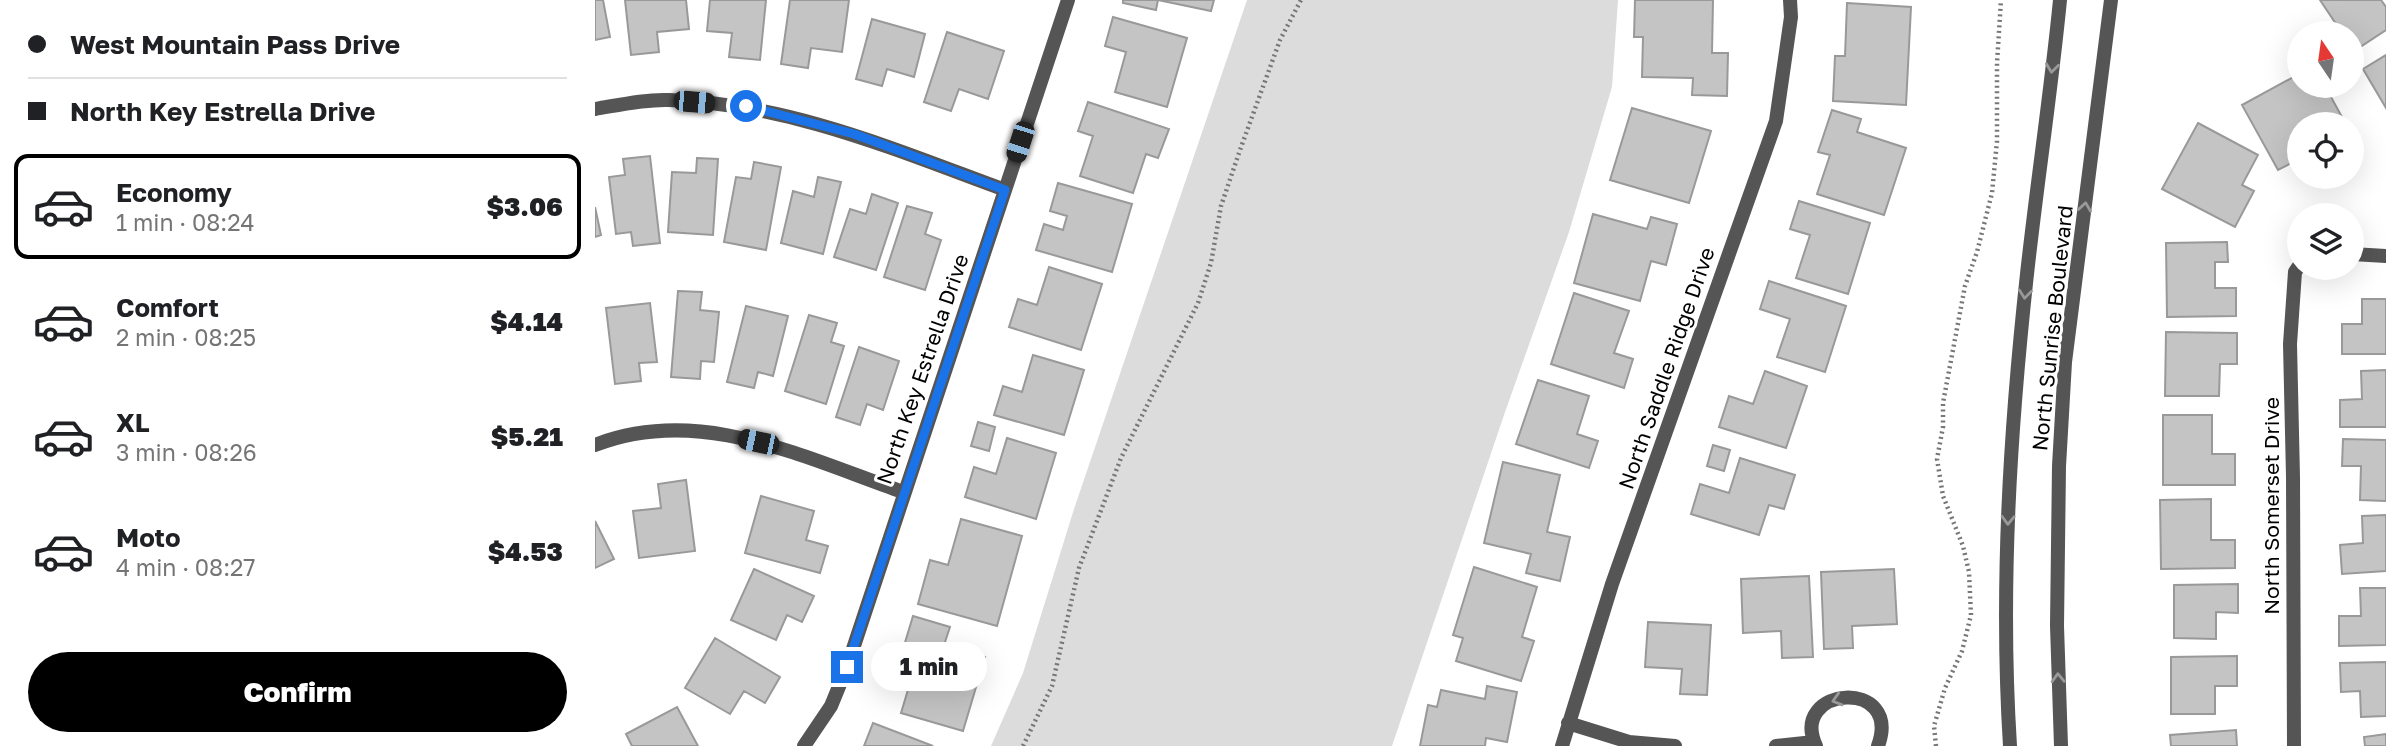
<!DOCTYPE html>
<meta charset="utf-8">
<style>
:root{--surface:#fff;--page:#f6f6f6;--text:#202124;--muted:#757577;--line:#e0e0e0;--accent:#000}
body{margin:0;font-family:"Golos Text",sans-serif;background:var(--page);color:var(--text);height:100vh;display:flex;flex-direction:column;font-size:26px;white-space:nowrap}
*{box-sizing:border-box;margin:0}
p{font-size:23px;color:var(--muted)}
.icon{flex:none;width:38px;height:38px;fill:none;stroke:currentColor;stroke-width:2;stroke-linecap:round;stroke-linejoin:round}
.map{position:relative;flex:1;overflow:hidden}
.panel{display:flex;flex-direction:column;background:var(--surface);width:595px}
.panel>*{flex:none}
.guide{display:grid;align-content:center;height:154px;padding:0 28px;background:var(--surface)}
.needle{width:46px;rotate:347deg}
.tools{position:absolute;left:1692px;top:21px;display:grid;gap:14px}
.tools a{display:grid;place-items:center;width:77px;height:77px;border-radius:50%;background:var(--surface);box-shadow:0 7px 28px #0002;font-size:35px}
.end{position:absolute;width:32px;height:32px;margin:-16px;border:9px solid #1a73e8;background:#fff;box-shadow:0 0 0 4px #fff}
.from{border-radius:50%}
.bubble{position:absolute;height:49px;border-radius:24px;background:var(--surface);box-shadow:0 7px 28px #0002;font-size:23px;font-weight:800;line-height:49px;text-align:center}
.car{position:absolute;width:21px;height:42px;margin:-21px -10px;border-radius:9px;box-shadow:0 0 5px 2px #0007;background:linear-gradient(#222 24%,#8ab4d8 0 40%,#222 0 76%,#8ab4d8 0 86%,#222 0)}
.guide b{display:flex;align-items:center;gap:24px;height:66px;font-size:26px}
.guide b+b{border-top:2px solid var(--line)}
.guide i{width:18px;height:18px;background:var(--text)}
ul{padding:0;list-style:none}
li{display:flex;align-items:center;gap:21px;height:105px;margin:0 14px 10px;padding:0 14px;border:4px solid transparent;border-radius:14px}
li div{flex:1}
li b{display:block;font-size:26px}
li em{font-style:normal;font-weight:800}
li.active{border-color:var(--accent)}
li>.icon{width:63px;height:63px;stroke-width:1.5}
.cta{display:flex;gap:14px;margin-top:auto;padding:14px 28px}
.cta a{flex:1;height:80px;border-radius:42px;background:var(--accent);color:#fff;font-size:28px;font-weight:800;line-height:80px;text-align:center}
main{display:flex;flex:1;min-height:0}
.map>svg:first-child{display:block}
.green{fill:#dcdcdc}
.building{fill:#c4c4c4;stroke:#999;stroke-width:2}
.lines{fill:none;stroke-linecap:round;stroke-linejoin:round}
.path{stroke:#777;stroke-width:4.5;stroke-dasharray:2 3.5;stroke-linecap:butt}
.minor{stroke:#555;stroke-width:14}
.tertiary{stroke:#555;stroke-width:14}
.oneway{stroke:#999}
.route{stroke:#1a73e8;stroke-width:9}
.labels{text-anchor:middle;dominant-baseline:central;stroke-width:6;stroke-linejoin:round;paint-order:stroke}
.street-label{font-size:21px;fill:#000;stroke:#fff}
</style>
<main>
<section class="panel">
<div class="guide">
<b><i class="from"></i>West Mountain Pass Drive</b>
<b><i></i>North Key Estrella Drive</b>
</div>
<ul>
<li class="active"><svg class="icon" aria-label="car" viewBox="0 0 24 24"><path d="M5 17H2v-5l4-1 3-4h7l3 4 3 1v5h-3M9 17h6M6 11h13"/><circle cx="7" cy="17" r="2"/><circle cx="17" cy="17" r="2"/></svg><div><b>Economy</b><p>1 min · 08:24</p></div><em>$3.06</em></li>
<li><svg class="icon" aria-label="car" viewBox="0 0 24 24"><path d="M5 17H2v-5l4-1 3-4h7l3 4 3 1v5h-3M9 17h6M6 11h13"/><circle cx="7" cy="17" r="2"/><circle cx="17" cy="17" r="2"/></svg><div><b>Comfort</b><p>2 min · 08:25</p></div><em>$4.14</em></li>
<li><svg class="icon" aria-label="car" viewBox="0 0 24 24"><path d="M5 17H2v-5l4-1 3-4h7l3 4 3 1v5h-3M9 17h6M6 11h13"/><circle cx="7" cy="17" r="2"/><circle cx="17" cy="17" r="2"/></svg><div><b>XL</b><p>3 min · 08:26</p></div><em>$5.21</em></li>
<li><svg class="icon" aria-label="car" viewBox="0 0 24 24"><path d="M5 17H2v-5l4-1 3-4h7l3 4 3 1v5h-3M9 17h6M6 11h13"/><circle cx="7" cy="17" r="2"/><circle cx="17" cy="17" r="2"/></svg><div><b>Moto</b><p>4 min · 08:27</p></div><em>$4.53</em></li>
</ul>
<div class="cta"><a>Confirm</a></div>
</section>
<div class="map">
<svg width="1791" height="746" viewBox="0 0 1791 746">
<rect width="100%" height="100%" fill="#fff"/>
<path class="green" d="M652,0H1023L1017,87L974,232L909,415L797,746H396L428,673L479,509Z"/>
<path class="building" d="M0,0H8L15,37L0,40Z
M30,0H91L94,29L62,32L64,52L36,55Z
M115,0H171L165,60L134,57L137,33L112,31Z
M195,0H254L247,52L216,48L213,68L186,64Z
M528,0H563L561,10L528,3Z
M563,0H619L616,11Z
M1040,0H1118L1117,53H1133L1132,96L1097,95L1098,78L1047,77L1048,37H1039Z
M1725,0H1786L1791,7V30L1759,51L1757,48V33H1747Z
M1252,3L1316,7L1311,105L1238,101L1240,56H1250Z
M518,17L592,38L572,107L520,92L531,52L510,46Z
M277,19L330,34L319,77L292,69L287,86L261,79Z
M352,32L409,51L393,99L364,89L356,111L329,102Z
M1791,55V108L1768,69Z
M1704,74V86H1730L1747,117L1734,124H1704V159L1683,170L1647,105Z
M493,102L574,129L563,158L551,154L538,193L485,176L498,136L483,131Z
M1037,108L1116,131L1094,203L1015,180Z
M1237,110L1266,119L1262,132L1311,148L1289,215L1222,194L1235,155L1223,152Z
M1603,123L1663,155L1647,185L1659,191L1640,227L1567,189Z
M55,156L65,243L38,246L36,232L21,234L14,177L30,175L28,159Z
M102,158L123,159L118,235L73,232L77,172L101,173Z
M159,162L186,167L171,250L129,242L141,177L156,179Z
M223,177L246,182L228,254L186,243L198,191L219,197Z
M463,183L537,204L517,272L441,250L449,224L468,230L472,216L455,211Z
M277,194L303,203L281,270L239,257L255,209L271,214Z
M1204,201L1275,223L1253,294L1201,278L1215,235L1195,229Z
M312,206L337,213L330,234L346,240L330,290L289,277Z
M0,207L6,235L0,237Z
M998,214L1052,229L1056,217L1082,224L1071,265L1056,261L1045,301L979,283Z
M1632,242L1633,262H1620V288H1641V316L1572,317L1571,243Z
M454,267L507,284L486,350L414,327L423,299L442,305Z
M1174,281L1251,306L1230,372L1182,357L1195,319L1165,309Z
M83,291L107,292L105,310L124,312L119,362L106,361L105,379L76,377Z
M979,293L1034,311L1019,353L1038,359L1029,388L956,364Z
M1767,299H1791V354H1747V324H1767Z
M55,303L62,362L44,363L46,381L20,384L11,308Z
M151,306L193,316L178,376L163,372L159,388L132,382Z
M214,315L242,323L236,342L249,346L231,404L190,391Z
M1571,332L1642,333V364H1625L1624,396H1570Z
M264,347L304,361L288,410L272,404L265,425L241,417Z
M438,355L489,370L469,435L399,415L408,386L427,392Z
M1791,370V427H1745V400L1767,399L1766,371Z
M1170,371L1212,386L1191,448L1124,427L1134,396L1158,404Z
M943,380L994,396L982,434L1003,441L994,468L921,444Z
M1568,415H1617V454H1640V485H1568Z
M383,422L400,427L394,451L376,446Z
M412,438L461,453L441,519L370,497L379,467L401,474Z
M1748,439L1791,440V501L1765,500L1766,466H1747Z
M1118,445L1135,450L1129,471L1112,466Z
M1145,458L1200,475L1189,509L1174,505L1164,535L1096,514L1105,484L1134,493Z
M908,462L965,475L952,532L975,537L965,581L931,573L936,554L889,543Z
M91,480L100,551L44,558L38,511L66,508L63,484Z
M166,496L219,511L211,540L233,546L225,573L150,553Z
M1616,499V540H1640V568L1566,569L1565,500Z
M1791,515V571L1747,574L1745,545L1768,543L1767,516Z
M366,519L427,536L402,626L323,604L335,560L353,565Z
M0,521L19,559L0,568Z
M879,567L942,587L927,637L939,641L926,681L861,661L868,638L858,635Z
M159,569L219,596L207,622L192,615L181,640L136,620Z
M1299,569L1302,624L1257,626L1258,648L1229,649L1226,572Z
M1214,576L1218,657L1187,658L1186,631L1148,633L1146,579Z
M1643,584V613L1621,612V639L1579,638V585Z
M1765,588H1791V645L1744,646V616H1766Z
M318,616L355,627L349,645L390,657L368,731L306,713L321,663L305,659Z
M1053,622L1116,625L1112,695L1085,694L1087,669L1050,667Z
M120,638L185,677L170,703L149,691L135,714L90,688Z
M1642,656V686H1620V714H1576V657Z
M1791,662V716L1766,717L1765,691L1746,692L1745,663Z
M892,686L922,692L912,742L891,738L890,746H825L833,705L842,707L846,690L890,699Z
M82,707L103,746H37L31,734Z
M278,723L338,746H269Z
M1641,730L1642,746H1576L1575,735Z
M1791,734V746H1770L1769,737Z"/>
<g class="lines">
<path class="path" d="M428,746L457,686L484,568L526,458L603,303L616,263L626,206L645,150L685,40L706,0
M1341,746L1339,726L1350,688L1367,651L1376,615L1374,572L1368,546L1348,496L1342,459L1348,427V403L1370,286L1382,252L1397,193L1402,141V63L1406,0"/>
<path class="minor" d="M0,109C24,105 50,99 74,100C192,103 301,150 410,190
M1757,254L1791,256
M0,445C104,404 210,458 308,492
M973,723L1034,742L1080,746
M209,746L236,706L252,667L473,0
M967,746L1017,584L1181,121L1196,17L1195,0
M1181,746L1219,742
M1221,746C1193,686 1308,677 1283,746
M1699,746L1698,477L1695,344L1700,272L1704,266"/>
<path class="tertiary" d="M1415,746C1405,589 1415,430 1432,274C1442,183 1456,92 1465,0
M1466,746L1462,626L1464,466L1470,362L1516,0"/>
</g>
<defs><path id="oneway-chevron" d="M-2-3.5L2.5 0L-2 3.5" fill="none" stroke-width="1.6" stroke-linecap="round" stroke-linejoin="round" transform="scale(1.75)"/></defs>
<g class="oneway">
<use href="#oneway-chevron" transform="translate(1457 68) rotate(97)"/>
<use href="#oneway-chevron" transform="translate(1490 207) rotate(-82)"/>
<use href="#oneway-chevron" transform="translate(1430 294) rotate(96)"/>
<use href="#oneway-chevron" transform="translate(1413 520) rotate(92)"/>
<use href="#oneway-chevron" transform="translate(1463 678) rotate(-92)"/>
<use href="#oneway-chevron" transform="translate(1242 700) rotate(163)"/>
</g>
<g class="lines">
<path class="route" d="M151,106L259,134L410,190L252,667"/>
</g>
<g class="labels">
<g class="street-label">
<text transform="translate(1457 328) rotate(-84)">North Sunrise Boulevard</text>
<text transform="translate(1071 368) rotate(-71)">North Saddle Ridge Drive</text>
<text transform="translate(327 369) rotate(-71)">North Key Estrella Drive</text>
<text transform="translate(1676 506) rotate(-90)">North Somerset Drive</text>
</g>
</g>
</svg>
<div class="tools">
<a><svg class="needle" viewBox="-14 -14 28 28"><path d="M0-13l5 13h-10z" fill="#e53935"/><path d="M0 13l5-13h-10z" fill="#757577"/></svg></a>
<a><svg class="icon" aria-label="locate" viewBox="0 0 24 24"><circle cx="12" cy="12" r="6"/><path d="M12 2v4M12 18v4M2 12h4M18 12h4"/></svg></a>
<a><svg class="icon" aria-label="layers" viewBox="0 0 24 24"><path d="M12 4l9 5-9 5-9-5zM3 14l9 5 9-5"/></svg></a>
</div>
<i class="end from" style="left:151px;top:106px"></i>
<i class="end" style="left:252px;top:667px"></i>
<div class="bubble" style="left:276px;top:642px;width:116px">1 min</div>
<i class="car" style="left:99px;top:102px;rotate:95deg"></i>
<i class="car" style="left:425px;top:142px;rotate:198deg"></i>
<i class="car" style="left:163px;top:442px;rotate:282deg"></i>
</div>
</main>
